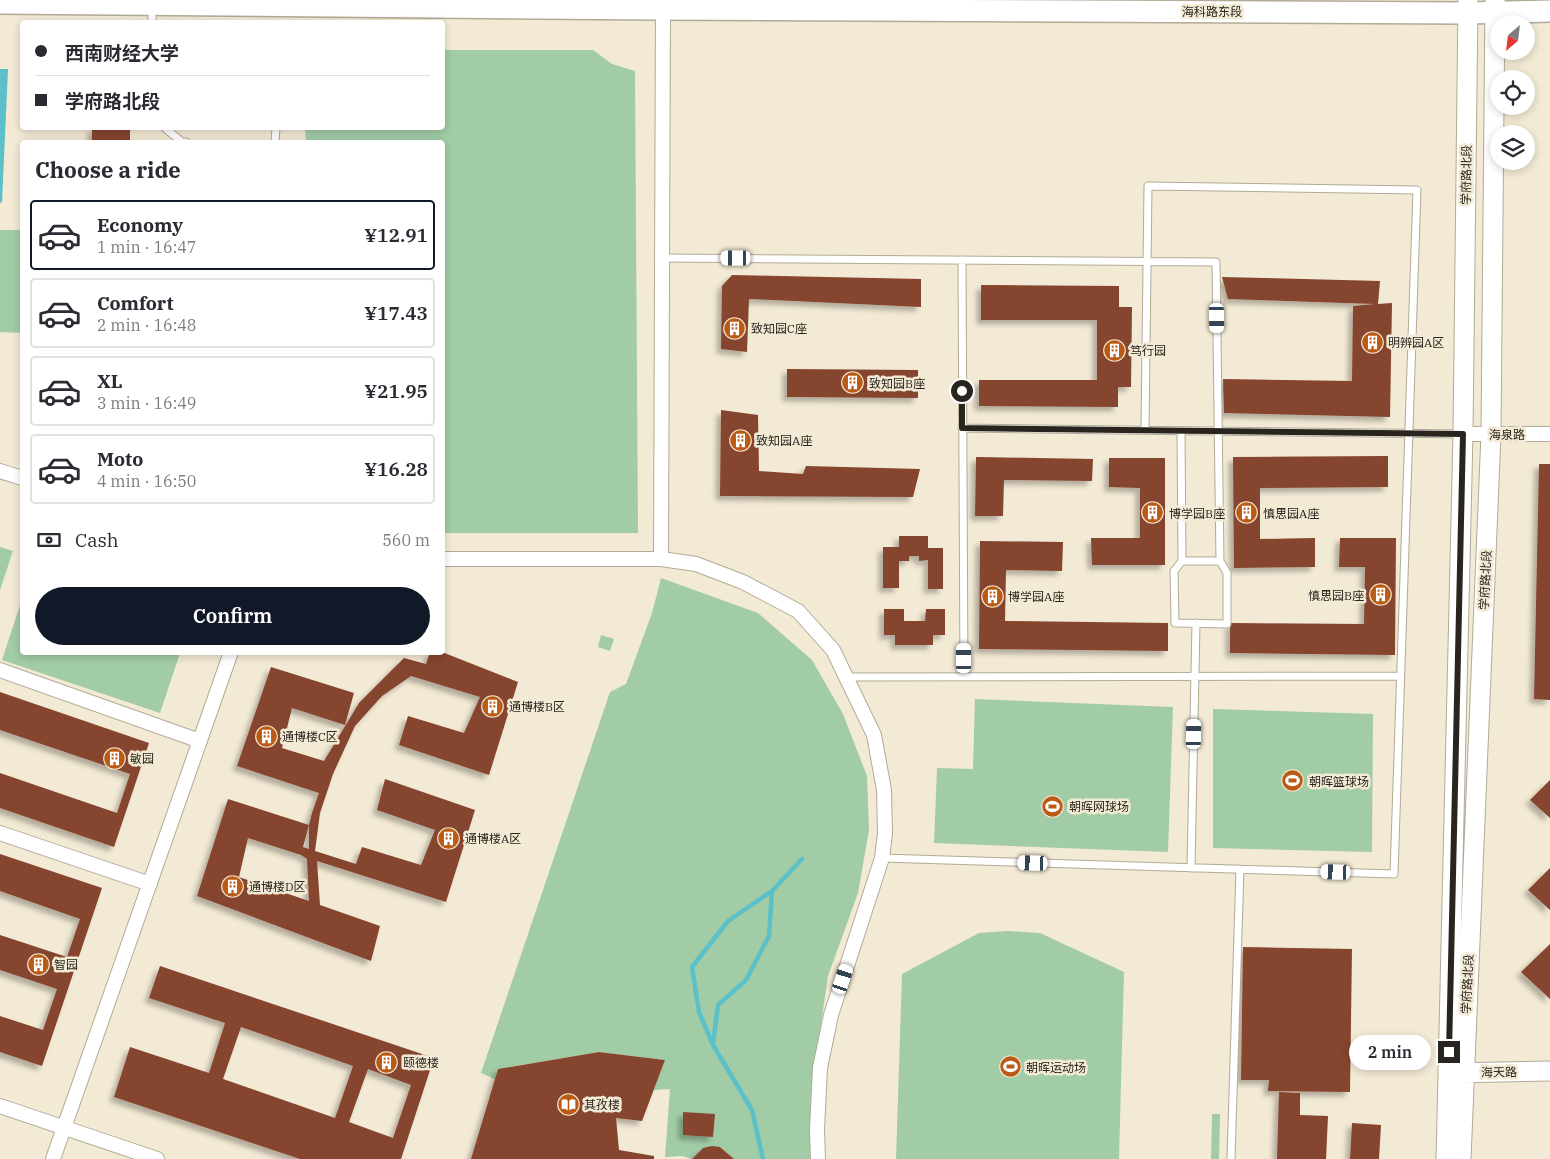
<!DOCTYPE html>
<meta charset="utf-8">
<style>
:root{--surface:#fff;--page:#f2f2f3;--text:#2b2b33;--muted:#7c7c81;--line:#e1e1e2;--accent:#111827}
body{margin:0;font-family:"IBM Plex Serif","Noto Sans SC",serif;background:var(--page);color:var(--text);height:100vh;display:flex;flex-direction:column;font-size:19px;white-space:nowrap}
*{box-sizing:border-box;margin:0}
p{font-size:16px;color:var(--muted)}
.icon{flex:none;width:28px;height:28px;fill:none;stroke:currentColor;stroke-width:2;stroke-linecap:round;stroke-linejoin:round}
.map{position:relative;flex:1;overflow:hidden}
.sheet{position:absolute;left:20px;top:140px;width:425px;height:515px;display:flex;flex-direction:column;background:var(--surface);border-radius:5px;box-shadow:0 2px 8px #0003}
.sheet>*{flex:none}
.guide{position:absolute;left:20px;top:20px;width:425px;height:110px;border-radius:5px;box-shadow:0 2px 8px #0003;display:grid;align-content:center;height:110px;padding:0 15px;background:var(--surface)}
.needle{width:32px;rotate:208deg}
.controls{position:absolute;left:1490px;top:15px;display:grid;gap:10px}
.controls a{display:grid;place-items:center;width:45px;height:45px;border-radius:50%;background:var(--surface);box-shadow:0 2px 8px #0003;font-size:25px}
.end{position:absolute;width:22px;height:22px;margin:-11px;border:6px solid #29251e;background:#fff;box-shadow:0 0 0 2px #fff}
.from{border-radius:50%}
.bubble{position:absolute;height:35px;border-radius:18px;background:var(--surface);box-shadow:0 2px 8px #0003;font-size:16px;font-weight:600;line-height:35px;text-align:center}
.car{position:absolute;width:15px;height:30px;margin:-15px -8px;border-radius:6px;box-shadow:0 0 4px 1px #0007;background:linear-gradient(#fff 24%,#345 0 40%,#fff 0 76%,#345 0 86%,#fff 0)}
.guide b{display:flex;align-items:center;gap:18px;height:48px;font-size:19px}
.guide b+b{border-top:1px solid var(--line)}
.guide i{width:12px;height:12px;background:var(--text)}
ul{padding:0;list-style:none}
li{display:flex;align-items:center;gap:15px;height:70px;margin:0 10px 8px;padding:0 5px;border:2px solid var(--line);border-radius:5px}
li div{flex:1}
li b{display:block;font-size:19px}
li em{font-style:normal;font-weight:600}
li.active{border-color:var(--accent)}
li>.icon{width:45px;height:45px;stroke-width:1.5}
h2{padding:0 15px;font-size:22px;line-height:60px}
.pay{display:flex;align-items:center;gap:12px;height:55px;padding:0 15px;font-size:19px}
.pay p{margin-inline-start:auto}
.action{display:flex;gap:10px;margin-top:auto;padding:10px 15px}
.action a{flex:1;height:58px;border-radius:30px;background:var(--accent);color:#fff;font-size:20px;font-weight:600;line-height:58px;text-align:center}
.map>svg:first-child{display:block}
.green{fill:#a1cca6}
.water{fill:#5bc0c7}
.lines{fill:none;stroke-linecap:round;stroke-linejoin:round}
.stream{stroke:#5bc0c7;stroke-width:4.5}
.building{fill:#85452f;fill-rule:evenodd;filter:url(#shadow)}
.lane-casing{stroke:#b2aa96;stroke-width:9}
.street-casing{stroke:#b2aa96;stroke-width:16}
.secondary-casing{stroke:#b2aa96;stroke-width:21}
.primary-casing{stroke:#b2aa96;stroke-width:24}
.lane{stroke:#fff;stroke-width:7}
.street{stroke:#fff;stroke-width:14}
.secondary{stroke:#fff;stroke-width:19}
.primary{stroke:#fff;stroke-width:21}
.route{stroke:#29251e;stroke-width:6}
.labels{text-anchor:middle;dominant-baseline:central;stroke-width:5;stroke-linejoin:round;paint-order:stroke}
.street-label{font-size:12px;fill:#29251e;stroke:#f3ead5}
.poi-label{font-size:12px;fill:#29251e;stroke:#f3ead5;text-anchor:start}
</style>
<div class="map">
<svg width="1550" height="1159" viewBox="0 0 1550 1159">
<defs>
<filter id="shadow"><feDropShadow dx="-4.5" dy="4.5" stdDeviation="2.5" flood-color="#0004"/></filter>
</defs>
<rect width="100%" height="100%" fill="#f3ead5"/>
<path class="green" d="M443,50H593L612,64L635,71L638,533H443L442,142H306L305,128H442Z
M0,230H22V333L0,332Z
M0,547L13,551L0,590Z
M661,578L758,613L812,660L843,714L867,776L869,830L858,893L828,976L811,1093L818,1159H734L720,1147L703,1148L692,1159L682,1156L665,1157L670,1089L654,1090L665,1060L599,1052L498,1069L495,1079L481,1073L610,692L626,684L652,613Z
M22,599V652L180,653L160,713L2,660Z
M601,635L614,639L610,651L598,647Z
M975,699L1173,707L1168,852L934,843L937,768L973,769Z
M1213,709L1373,714L1372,852L1213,848Z
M1008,931L1040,933L1124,972L1119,1159H896L902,974L979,933Z
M1212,1114H1220L1219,1159H1211Z"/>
<path class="water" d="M0,69H8L2,203L0,202Z"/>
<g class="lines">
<path class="stream" d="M713,1044L718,1005L746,980L769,936L772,891
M763,1159L752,1110L713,1045L699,1012L692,967L728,921L772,891L802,859"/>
</g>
<path class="building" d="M92,128H130V142H92Z
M732,275L921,279V307L749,299L747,352L721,349L722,286Z
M1222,277L1380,281L1378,304L1392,303L1390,417L1224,413L1223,379L1352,381L1353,306L1375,304L1228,299Z
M981,285L1119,286V307H1132L1131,387H1118V407L979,406V380H1097V320H981Z
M787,369L918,370V398L787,397Z
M721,410L758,415L759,471L803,474L806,466L920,469L913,497L720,496Z
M1388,456V487L1260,488V539L1315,538V567L1234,568L1233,457Z
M976,457L1093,459L1092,481L1004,480L1003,516H975Z
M1109,458H1165V565H1092L1091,538H1140V488L1109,487Z
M1539,464H1550V700L1534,699Z
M899,536H928V548H943V589H928V560L919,561V556H909V561H899V588H883V547H899Z
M1340,538H1396L1395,655L1230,653V623L1364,624L1365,567H1339Z
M980,541L1063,542L1062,571L1006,570L1005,621L1168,623V651L979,649Z
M884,609H904V621H925L926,609H945V635H933V645H895V635H884Z
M430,652H442L518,682L489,775L399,745L408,716L464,733L480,697L411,676L382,696L355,726L333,774L320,813L315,851L356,864L362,847L421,865L435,830L377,810L385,779L475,810L446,902L317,861L320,905L380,926L371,961L197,896L228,799L309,825L303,847L309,849V825L312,813L319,793L237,766L271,667L354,693L345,725L292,708L282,748L324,761L359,703L404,658L426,664ZM248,838L301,855L307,859L309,901L239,877Z
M0,692L149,743L114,847L0,808V773L117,813L130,774L0,730Z
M1550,780V818L1530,800Z
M0,854L102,888L42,1066L0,1052V1016L43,1030L57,989L0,970V935L67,957L80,919L0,891Z
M1550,868V910L1528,890Z
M1550,944V999L1521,972Z
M1243,947L1352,949L1350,1092L1268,1091L1269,1080H1241Z
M160,966L434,1058L401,1159H300L114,1097L130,1047L209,1073L225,1023L149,998ZM241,1027L353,1066L335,1118L223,1079ZM368,1069L411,1085L393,1138L349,1122Z
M599,1052L665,1060L642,1121L616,1118L619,1150L654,1156V1159H471L498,1069Z
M1279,1092L1300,1093V1115L1328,1116L1326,1159H1277Z
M683,1112L715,1114L713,1137L683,1135Z
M1352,1123L1381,1125L1379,1159H1350Z
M712,1146L720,1147L734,1159H692L703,1148Z"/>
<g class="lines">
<defs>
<path id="lane" d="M152,8V22
M165,128L182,142H186
M275,142L276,128
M662,258L1216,262L1220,561L1227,573V624L1175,623L1174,571L1182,561L1181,431
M962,260L964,677
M962,428L1463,434
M1182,561H1220
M847,677L1400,676
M882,858L1394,874L1417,190L1148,186L1145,430
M1191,868L1196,623
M1231,1159L1240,869"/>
<path id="street" d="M1463,434H1550
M0,471L22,478
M442,559H661L696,564L743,582L798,611L833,650L874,735L884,790L885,833L882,858L831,1015L820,1068L817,1130L818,1159
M661,559L663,1
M0,670L200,741
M0,833L150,884
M0,1106L157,1159
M53,1159L231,652"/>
<path id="secondary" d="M1451,1073L1550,1071
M1446,1159L1463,434L1468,0
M1461,1159L1491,434L1495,0"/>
<path id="primary" d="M0,3L658,9L1468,13L1550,11"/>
</defs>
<use href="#lane" class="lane-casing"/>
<use href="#street" class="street-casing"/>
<use href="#secondary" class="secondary-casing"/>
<use href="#primary" class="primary-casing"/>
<use href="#lane" class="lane"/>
<use href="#street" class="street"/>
<use href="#secondary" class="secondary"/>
<use href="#primary" class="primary"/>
</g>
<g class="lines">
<path class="route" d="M962,391V428L1463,434L1449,1052"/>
</g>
<defs>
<symbol id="building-disc" viewBox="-11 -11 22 22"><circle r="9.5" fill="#ba5a15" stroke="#f3ead5"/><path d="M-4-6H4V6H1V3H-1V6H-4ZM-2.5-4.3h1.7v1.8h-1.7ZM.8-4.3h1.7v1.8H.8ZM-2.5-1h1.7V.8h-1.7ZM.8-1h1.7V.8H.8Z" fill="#fff"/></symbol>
<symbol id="stadium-disc" viewBox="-11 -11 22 22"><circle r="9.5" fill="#ba5a15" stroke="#f3ead5"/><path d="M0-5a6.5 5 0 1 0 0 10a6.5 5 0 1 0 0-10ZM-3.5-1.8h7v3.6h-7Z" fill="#fff"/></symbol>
<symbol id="library-disc" viewBox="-11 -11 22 22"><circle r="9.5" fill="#ba5a15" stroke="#f3ead5"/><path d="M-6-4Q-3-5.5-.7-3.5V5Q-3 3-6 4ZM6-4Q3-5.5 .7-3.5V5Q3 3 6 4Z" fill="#fff"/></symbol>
</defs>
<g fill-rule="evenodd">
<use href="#building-disc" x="722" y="316" width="25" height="25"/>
<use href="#building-disc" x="1360" y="330" width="25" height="25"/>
<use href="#building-disc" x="1102" y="338" width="25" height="25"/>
<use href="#building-disc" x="840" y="370" width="25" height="25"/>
<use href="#building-disc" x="728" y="428" width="25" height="25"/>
<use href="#building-disc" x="1140" y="500" width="25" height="25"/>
<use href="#building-disc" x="1234" y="500" width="25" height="25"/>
<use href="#building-disc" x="1368" y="582" width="25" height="25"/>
<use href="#building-disc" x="980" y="584" width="25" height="25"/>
<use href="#building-disc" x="480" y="694" width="25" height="25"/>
<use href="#building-disc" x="254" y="724" width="25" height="25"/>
<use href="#building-disc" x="102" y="746" width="25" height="25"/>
<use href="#stadium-disc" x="1280" y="768" width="25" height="25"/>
<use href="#stadium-disc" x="1040" y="794" width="25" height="25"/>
<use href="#building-disc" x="436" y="826" width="25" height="25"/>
<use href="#building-disc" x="220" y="874" width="25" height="25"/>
<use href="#building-disc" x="26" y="952" width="25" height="25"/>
<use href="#building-disc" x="374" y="1050" width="25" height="25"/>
<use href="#stadium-disc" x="998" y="1054" width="25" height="25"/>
<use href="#library-disc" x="556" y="1092" width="25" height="25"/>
</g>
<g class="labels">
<g class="street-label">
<text x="1212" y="11">海科路东段</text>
<text transform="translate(1466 175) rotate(-89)">学府路北段</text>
<text x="1507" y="434">海泉路</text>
<text transform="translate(1485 580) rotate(-87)">学府路北段</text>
<text transform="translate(1467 984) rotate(-87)">学府路北段</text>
<text transform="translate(1499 1072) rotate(-1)">海天路</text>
</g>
<g class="poi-label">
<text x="751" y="328">致知园C座</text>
<text x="1388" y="342">明辨园A区</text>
<text x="1130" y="350">笃行园</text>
<text x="869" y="383">致知园B座</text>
<text x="756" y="440">致知园A座</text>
<text x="1169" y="513">博学园B座</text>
<text x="1263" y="513">慎思园A座</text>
<text x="1364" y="595" text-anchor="end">慎思园B座</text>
<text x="1008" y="596">博学园A座</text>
<text x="509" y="706">通博楼B区</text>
<text x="282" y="736">通博楼C区</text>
<text x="130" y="758">敏园</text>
<text x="1309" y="781">朝晖篮球场</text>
<text x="1069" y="806">朝晖网球场</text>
<text x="465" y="838">通博楼A区</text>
<text x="249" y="886">通博楼D区</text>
<text x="54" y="964">智园</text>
<text x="403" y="1062">颐德楼</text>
<text x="1026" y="1067">朝晖运动场</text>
<text x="584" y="1104">其孜楼</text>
</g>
</g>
</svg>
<div class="controls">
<a><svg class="needle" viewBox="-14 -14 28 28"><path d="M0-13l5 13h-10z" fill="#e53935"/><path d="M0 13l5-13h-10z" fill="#7c7c81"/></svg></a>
<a><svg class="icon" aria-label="locate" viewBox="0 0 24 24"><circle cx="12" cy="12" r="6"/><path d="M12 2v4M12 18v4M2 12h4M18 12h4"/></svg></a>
<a><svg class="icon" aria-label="layers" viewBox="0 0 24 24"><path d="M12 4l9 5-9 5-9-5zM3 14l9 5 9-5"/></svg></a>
</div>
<i class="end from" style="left:962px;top:391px"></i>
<i class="end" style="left:1449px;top:1052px"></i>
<div class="bubble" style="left:1349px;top:1035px;width:82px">2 min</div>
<i class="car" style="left:736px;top:258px;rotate:270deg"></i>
<i class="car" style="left:1217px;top:318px;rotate:179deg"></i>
<i class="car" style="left:964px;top:658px;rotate:0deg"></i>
<i class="car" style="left:1194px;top:734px;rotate:1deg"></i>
<i class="car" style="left:1033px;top:863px;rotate:272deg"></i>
<i class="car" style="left:1336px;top:872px;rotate:272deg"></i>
<i class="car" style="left:843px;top:979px;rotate:18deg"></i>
<div class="guide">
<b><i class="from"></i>西南财经大学</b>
<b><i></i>学府路北段</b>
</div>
<section class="sheet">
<h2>Choose a ride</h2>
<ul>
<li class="active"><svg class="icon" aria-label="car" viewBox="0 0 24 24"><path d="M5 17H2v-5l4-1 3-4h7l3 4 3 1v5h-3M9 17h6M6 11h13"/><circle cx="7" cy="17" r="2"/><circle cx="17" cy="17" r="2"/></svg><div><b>Economy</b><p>1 min · 16:47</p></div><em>¥12.91</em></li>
<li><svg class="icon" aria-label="car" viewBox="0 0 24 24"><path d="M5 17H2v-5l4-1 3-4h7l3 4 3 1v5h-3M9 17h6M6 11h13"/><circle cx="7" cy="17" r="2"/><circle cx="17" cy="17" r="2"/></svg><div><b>Comfort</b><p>2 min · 16:48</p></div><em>¥17.43</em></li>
<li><svg class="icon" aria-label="car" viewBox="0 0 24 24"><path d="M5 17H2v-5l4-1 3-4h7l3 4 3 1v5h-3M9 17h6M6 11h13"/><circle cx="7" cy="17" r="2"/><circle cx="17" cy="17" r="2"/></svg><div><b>XL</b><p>3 min · 16:49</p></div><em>¥21.95</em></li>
<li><svg class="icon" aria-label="car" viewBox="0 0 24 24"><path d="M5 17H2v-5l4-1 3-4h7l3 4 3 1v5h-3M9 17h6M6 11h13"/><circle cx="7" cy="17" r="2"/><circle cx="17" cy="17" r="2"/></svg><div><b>Moto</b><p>4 min · 16:50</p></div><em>¥16.28</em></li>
</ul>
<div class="pay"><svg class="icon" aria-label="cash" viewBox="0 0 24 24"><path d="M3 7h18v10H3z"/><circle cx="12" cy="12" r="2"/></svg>Cash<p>560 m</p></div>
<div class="action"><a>Confirm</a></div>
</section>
</div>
